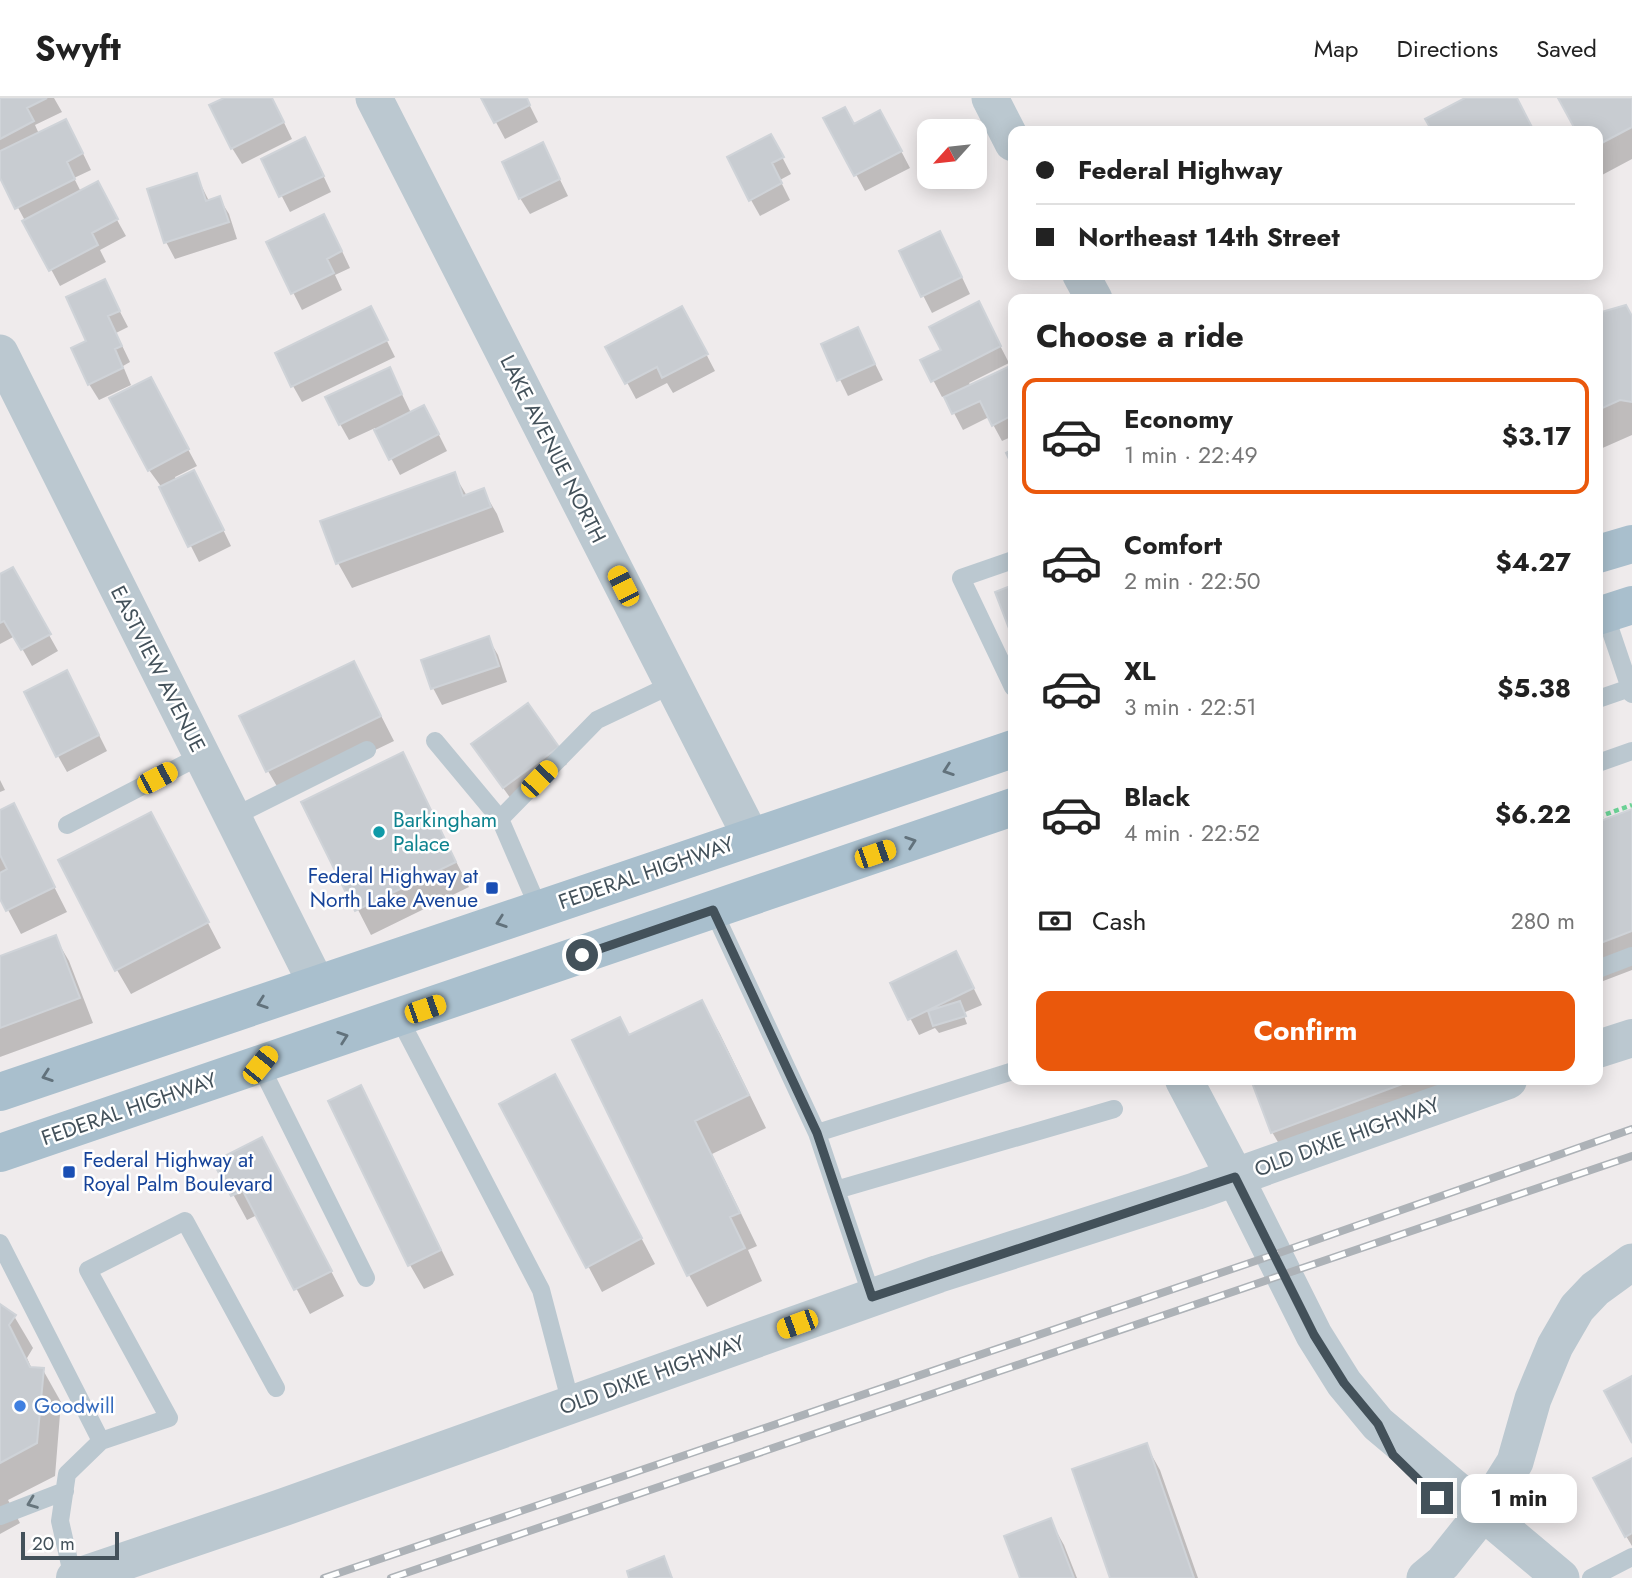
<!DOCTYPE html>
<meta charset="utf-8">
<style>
:root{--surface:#fff;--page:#f6f6f6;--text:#222;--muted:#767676;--line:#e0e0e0;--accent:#ea580c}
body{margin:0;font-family:Jost,sans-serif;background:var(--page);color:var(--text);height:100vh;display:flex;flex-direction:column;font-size:26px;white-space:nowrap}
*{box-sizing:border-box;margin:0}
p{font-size:23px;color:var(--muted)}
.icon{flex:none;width:38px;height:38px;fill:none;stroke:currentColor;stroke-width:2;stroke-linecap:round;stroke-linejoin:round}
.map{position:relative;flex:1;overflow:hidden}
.details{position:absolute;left:1008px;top:196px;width:595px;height:791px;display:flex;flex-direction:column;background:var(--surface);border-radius:14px;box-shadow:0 4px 18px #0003}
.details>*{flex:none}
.hud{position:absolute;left:1008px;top:28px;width:595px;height:154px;border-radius:14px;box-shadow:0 4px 18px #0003;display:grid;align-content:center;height:154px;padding:0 28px;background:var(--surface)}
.needle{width:46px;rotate:243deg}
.controls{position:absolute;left:917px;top:21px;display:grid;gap:14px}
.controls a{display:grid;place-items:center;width:70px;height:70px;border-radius:14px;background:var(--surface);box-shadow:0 4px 18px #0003;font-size:35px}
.scale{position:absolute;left:21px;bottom:18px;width:98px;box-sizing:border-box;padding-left:7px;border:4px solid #43515a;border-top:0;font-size:19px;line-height:24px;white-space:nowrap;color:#43515a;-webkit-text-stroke:5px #fff;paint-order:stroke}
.end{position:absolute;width:32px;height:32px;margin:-16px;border:9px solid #43515a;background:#fff;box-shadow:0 0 0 4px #fff}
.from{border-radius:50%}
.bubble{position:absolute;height:49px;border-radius:14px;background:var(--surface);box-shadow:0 4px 18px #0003;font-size:23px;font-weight:700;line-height:49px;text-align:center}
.car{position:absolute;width:21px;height:42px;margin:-21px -10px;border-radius:9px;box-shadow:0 0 5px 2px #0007;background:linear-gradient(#f5c518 24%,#345 0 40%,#f5c518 0 76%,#345 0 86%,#f5c518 0)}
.hud b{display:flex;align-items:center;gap:24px;height:66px;font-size:26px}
.hud b+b{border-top:2px solid var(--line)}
.hud i{width:18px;height:18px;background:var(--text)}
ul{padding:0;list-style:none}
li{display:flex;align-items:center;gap:21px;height:116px;margin:0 14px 10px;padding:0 14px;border:4px solid transparent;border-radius:14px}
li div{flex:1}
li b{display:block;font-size:26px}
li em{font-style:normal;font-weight:700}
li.selected{border-color:var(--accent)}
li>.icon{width:63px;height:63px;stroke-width:1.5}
h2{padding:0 28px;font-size:32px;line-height:84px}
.pay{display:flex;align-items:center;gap:18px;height:77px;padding:0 28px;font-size:26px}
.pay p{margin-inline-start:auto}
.cta{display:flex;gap:14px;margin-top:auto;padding:14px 28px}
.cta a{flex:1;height:80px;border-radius:14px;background:var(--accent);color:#fff;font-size:28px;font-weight:700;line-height:80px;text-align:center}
header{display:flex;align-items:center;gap:42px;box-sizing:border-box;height:98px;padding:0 35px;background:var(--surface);border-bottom:2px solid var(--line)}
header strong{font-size:33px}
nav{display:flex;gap:38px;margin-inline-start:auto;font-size:24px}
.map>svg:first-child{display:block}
.shadow{fill:#0003}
.building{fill:#c8ccd1;stroke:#cfd3d8;stroke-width:2}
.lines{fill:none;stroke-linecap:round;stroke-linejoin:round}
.path{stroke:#6bd195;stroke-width:4.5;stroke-dasharray:5 3.5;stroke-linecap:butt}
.service{stroke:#bbc8d0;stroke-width:18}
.minor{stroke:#bbc8d0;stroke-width:37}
.tertiary{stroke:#bbc8d0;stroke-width:38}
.primary{stroke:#a9bfcd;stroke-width:38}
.rail-casing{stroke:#adb2b7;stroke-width:8}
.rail{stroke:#fff;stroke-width:5;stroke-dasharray:16;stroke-linecap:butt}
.oneway{stroke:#62727c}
.oneway2{stroke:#67757d}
.route{stroke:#43515a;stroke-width:9}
.culture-dot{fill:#0f9aa8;stroke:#fff;stroke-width:2.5}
.transit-dot{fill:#1a4fb4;stroke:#fff;stroke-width:2.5}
.shop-dot{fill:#3f7fe0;stroke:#fff;stroke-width:2.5}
.labels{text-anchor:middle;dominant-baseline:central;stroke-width:5;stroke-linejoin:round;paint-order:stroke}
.street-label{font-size:21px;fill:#43515a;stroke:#fff}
.culture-label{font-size:21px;fill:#0d838f;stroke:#fff;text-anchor:start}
.transit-label{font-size:21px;fill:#164399;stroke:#fff;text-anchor:end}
.shop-label{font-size:21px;fill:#366cbe;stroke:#fff;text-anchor:start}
</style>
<header>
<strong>Swyft</strong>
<nav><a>Map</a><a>Directions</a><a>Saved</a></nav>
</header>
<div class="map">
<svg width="1632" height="1480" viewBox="0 0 1632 1480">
<rect width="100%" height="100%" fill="#efebec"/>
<path class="shadow" d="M0,0H54L62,14L35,27L39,36L75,39L91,72L74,80L81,94L97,86L126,138L100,152L106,164L60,188L0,76Z
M228,0H272L292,41L242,66L232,50Z
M483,0H526L538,24L505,41Z
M1469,0H1517L1534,33H1434L1428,21Z
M1560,0H1632V61L1602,77L1598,70V33H1578Z
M826,21L854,27L889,30L910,70L865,93Z
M771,38L791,76L780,82L790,102L760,118L751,102Z
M543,47L568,98L530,116L520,100Z
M314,58L331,94L290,114L263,62Z
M196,77L209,103L219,100L229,116L237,141L175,161L166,144Z
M333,134L350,170L335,177L342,192L302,212L268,145Z
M949,152L970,196L932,215L901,154Z
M104,183L128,229L116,235L130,264L123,268L131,287L99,302L89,286L88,244Z
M1625,209L1632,220V337L1598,352V217Z
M987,222L1009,265L969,285L971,288L1009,270L1013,277V338L1002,343L989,319L963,332L945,298L942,299L923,263L943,253Z
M379,227L395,259L302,304L293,288Z
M691,227L715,273L673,295L667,285L636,301L608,249Z
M858,231L883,282L848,298L823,247Z
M398,288L411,315L433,325L447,353L400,377L375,330L349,342L340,326Z
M159,297L197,368L175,379L176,382L203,390L231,448L199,464L160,387L149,372Z
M454,376L467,398L483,392L497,416L504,434L352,490L338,465L323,424Z
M12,471L58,553L32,568L15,538L0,546V478Z
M488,540L498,557L507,584L442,607L433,590L424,563Z
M354,565L394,643L282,697L268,673Z
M76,591L107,653L67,674L58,658Z
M557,650L567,666L514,705L483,662Z
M402,657L469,789L371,837L303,705Z
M0,682L5,692L0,694Z
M13,708L67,814L21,836L0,797V714Z
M1632,713V872L1598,885V725Z
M151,716L221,850L131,896L117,872Z
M55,839L69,863L93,925L0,959V859Z
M964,871L982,907L963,915L967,926L939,935L935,930L919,937L892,886Z
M702,904L720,936L766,1030L712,1056L757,1148L748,1152L762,1183L707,1209L689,1177L574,943L629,939Z
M1253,982H1486L1291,1066L1272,1034Z
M360,989L454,1177L424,1191L410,1167Z
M569,1003L655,1166L602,1194L502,1007Z
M216,1065H275L344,1198L310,1216L257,1117L247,1122Z
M0,1209L14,1218L33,1250L27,1260L32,1271L43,1272L61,1304L55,1378L8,1402L20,1425L0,1436Z
M1146,1347L1160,1372L1198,1480H1112Z
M1632,1362V1448L1626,1438Z
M1050,1422L1064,1447L1077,1480H1022Z"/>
<path class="building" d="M0,0H47L27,10L34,23L0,41Z
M224,0H272L284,24L231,51L209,7Z
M481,0H527L530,7L494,25Z
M1465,0H1517L1534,33H1432L1425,21Z
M1558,0H1632V29L1598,47V33H1576Z
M845,9L854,26L880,12L902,53L854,78L823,20Z
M66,21L83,55L67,64L75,81L15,111L0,80V53Z
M771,36L784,59L772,65L782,85L749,103L727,59Z
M305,39L324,78L279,99L261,61Z
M543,44L560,81L519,101L502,64Z
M197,75L206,103L220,98L229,124L164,145L147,91Z
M98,83L118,121L92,135L98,147L49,173L22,123Z
M324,116L342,153L327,161L334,175L291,196L266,144Z
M940,133L962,179L921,199L899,153Z
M105,181L120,213L108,218L122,248L115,251L123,270L88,287L71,250L86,243L66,199Z
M979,203L1001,248L931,284L920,262L941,252L929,229Z
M1626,207L1632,218V304L1620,302L1598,312V215Z
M371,208L388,242L291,289L275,255Z
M682,208L708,256L662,280L657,269L625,286L605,249Z
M858,229L875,266L837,283L821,246Z
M1010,268L1013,275V317L992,328L980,303L952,316L944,299Z
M390,269L402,296L339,327L325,299Z
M151,279L189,351L148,373L109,300Z
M424,307L439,336L389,362L374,332Z
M1013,351V369L1006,355Z
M194,372L224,432L188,449L159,389Z
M455,374L463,398L484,390L491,409L336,466L320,423Z
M13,469L51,536L21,552L4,523L0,525V476Z
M1013,487V541L995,494Z
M489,538L499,568L431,591L421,562Z
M354,563L381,618L266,674L239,618Z
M67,572L99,637L56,659L24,594Z
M528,605L559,649L503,690L471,646Z
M403,654L456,764L355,813L301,704Z
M14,705L55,789L6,813L0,801V775L7,771L0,757V712Z
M1632,711V833L1598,846V724Z
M151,714L209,824L115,873L58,762Z
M56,837L80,900L0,930V858Z
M956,853L974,890L908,922L890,885Z
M702,902L749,997L695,1023L740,1115L730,1119L745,1150L687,1178L572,942L620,919L629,937Z
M960,903L966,918L933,928L928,913Z
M555,976L642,1140L586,1170L499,1006Z
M1251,982H1413L1271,1035Z
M361,987L441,1152L408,1168L328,1003Z
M262,1039L332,1173L294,1192L243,1093L231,1098L213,1064Z
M0,1206L16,1217L9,1227L30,1269L44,1270L37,1345L0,1365Z
M1632,1278V1345L1604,1293Z
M1147,1345L1194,1480H1110L1072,1371Z
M1632,1360V1435L1625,1439L1593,1380Z
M1051,1420L1074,1480H1020L1004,1438Z
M664,1458L672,1480H629L627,1473Z"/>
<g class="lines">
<path class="path" d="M1598,719L1632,707"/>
<path class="service" d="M1013,462L961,480L1013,589
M1605,516L1632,596
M1598,601L1630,590
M435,643L500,721L597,622L673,586
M1598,665L1632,653
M233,719L367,652
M500,721L539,811
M67,727L202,657
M713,812L817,1035L1013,973
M1598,871L1632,858
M399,920L541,1192L571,1306
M260,967L366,1180
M817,1035L872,1199
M836,1092L1114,1011
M0,1145L101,1343L169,1320L88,1172L185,1123L276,1290
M0,1418L65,1393
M73,1480L60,1423L67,1376L101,1343
M1591,1480L1632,1459"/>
<path class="minor" d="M374,0L751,739
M990,0L1013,45
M1081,177L1094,201
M0,255L317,887
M1235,1079L1314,1237L1344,1285L1378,1326L1561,1480
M1425,1480L1443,1465L1483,1415L1515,1364L1533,1301L1555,1248L1577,1210L1595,1191L1632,1164"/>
<path class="tertiary" d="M1598,951L1632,940
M1184,982L1235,1079
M75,1480L284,1409L938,1176L1196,1093L1508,982"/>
<path class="primary" d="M1598,456L1632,446
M1598,518L1632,507
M0,994L1013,651
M0,1055L1013,709"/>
<defs>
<path id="rail" d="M324,1480L1276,1156L1632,1031
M391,1480L1632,1058"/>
</defs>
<use href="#rail" class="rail-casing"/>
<use href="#rail" class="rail"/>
</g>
<defs><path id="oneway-chevron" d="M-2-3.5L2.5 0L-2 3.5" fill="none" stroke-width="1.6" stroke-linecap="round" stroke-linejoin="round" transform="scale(1.75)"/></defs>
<g class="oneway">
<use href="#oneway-chevron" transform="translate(948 672) rotate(161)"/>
<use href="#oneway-chevron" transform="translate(911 744) rotate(-19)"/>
<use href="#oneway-chevron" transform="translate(501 824) rotate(161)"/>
<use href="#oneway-chevron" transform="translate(262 905) rotate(161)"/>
<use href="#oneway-chevron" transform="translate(343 939) rotate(-19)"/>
<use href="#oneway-chevron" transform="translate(47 978) rotate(161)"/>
</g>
<use class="oneway2" href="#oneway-chevron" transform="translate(32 1405) rotate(159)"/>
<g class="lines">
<path class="route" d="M582,857L713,812L817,1035L872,1199L1235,1079L1314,1237L1344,1285L1378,1326L1393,1357L1437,1400"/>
</g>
<circle class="culture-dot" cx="379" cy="734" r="7"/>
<g class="transit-dot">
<rect x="485" y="783" width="14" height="14" rx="3.5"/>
<rect x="62" y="1067" width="14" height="14" rx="3.5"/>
</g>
<circle class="shop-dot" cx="20" cy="1308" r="7"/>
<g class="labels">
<g class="street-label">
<text transform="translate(553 351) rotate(63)">LAKE AVENUE NORTH</text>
<text transform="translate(158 571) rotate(63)">EASTVIEW AVENUE</text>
<text transform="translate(646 775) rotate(-19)">FEDERAL HIGHWAY</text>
<text transform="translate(129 1011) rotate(-19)">FEDERAL HIGHWAY</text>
<text transform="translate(1347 1039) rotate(-20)">OLD DIXIE HIGHWAY</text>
<text transform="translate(652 1277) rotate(-20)">OLD DIXIE HIGHWAY</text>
</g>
<g class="culture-label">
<text x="393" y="722">Barkingham<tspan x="393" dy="24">Palace</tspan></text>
</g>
<g class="transit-label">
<text x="478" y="778">Federal Highway at<tspan x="478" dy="24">North Lake Avenue</tspan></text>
<text x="83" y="1062" text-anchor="start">Federal Highway at<tspan x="83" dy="24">Royal Palm Boulevard</tspan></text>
</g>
<g class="shop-label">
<text x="34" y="1308">Goodwill</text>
</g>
</g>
</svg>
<div class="controls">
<a><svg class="needle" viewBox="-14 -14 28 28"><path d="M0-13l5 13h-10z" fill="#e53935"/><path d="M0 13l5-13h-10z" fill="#767676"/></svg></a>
</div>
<div class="scale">20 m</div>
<i class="end from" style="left:582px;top:857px"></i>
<i class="end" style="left:1437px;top:1400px"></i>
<div class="bubble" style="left:1461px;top:1376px;width:116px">1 min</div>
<i class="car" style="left:623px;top:488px;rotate:333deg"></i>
<i class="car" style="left:157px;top:680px;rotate:62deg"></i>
<i class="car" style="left:539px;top:681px;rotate:44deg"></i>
<i class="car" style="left:875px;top:756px;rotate:71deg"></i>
<i class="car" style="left:425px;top:911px;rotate:71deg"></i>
<i class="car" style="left:260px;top:967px;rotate:39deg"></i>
<i class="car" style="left:797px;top:1226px;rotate:250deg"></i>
<div class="hud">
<b><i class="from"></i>Federal Highway</b>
<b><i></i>Northeast 14th Street</b>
</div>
<section class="details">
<h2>Choose a ride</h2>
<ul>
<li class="selected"><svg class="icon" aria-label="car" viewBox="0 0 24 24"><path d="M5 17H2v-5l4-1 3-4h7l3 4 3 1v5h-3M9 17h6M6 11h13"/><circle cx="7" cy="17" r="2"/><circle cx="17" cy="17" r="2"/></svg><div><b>Economy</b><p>1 min · 22:49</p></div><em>$3.17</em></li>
<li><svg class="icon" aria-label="car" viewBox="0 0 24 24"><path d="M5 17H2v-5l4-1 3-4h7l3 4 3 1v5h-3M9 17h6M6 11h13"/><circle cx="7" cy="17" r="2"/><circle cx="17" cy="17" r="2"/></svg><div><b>Comfort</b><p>2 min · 22:50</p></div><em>$4.27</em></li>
<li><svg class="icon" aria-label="car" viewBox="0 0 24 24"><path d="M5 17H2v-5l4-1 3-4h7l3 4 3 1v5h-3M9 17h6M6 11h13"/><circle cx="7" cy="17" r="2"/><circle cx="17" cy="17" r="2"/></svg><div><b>XL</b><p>3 min · 22:51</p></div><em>$5.38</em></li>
<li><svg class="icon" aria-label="car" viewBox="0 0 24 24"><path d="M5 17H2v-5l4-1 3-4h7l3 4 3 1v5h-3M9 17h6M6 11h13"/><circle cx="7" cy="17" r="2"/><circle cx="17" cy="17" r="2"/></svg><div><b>Black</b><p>4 min · 22:52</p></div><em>$6.22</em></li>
</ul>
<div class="pay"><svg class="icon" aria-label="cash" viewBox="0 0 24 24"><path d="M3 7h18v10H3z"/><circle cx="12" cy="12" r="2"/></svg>Cash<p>280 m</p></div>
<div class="cta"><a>Confirm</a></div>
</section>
</div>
